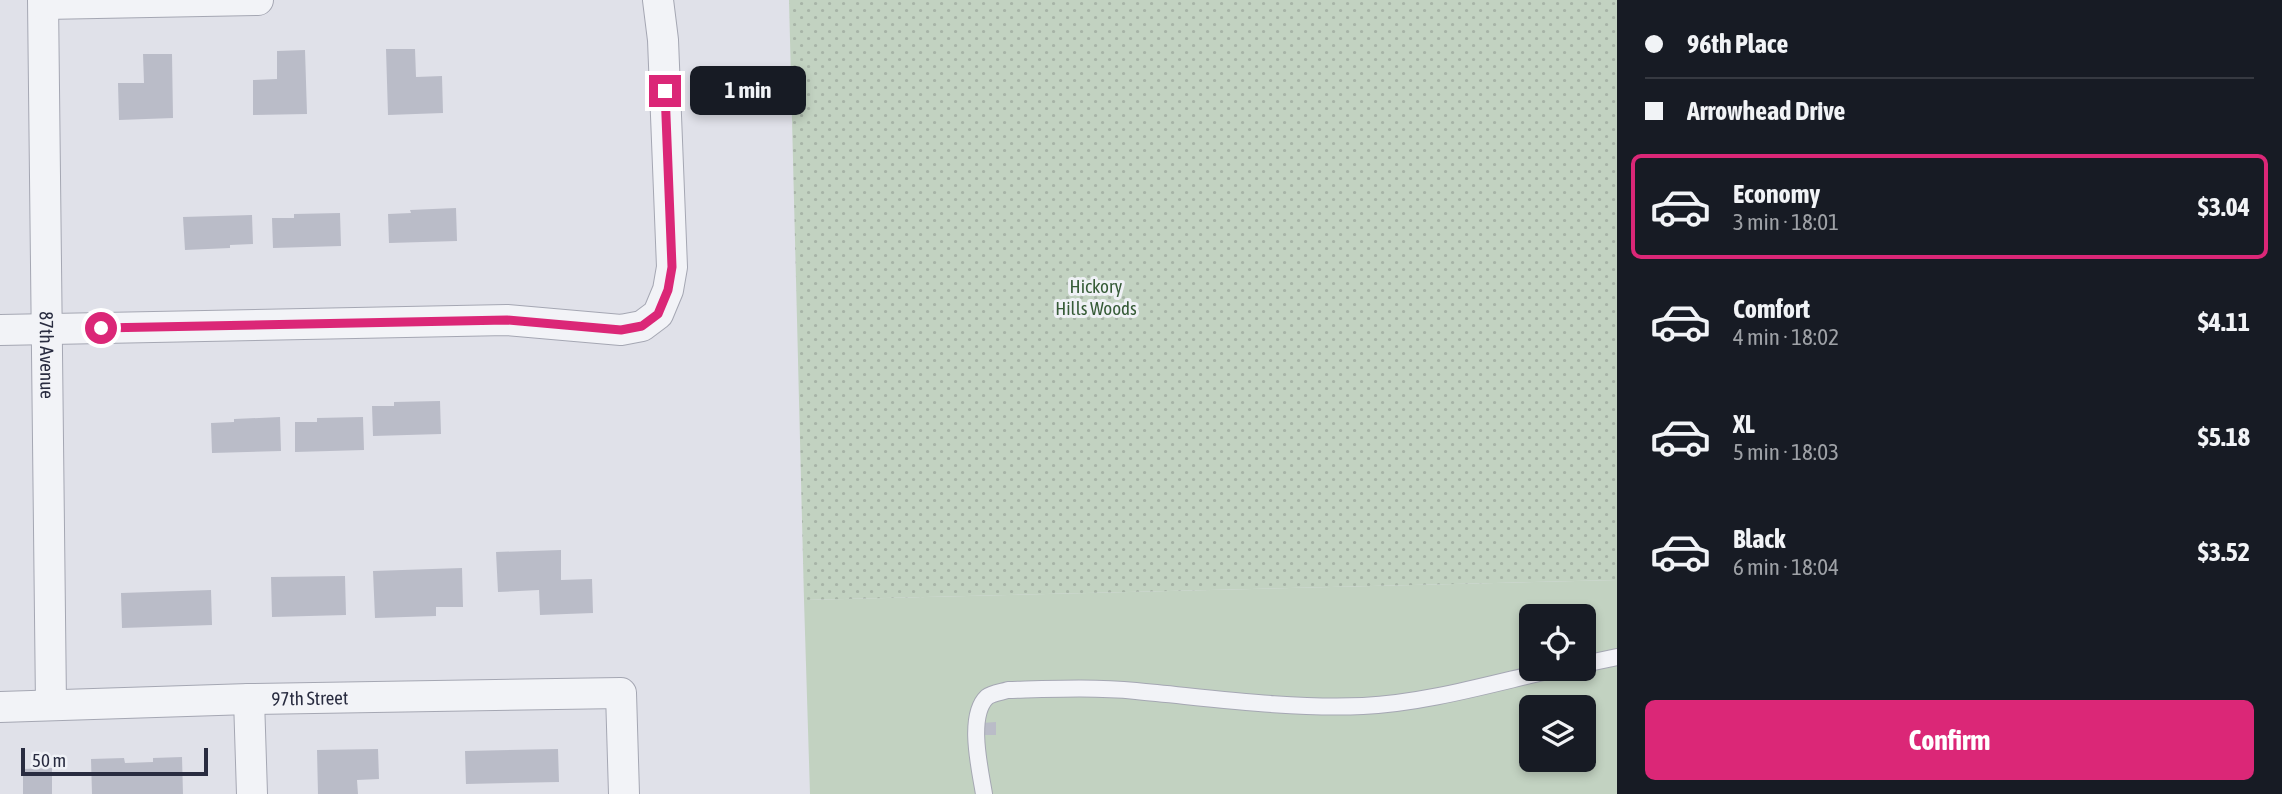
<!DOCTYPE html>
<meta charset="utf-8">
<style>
:root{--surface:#171b24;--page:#20242c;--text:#f1f3f6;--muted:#9ea1a6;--line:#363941;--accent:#db2777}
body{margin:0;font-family:"Asap Condensed",sans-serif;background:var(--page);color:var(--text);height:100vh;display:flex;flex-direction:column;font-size:26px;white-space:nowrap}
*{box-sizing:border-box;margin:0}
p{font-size:23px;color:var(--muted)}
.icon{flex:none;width:38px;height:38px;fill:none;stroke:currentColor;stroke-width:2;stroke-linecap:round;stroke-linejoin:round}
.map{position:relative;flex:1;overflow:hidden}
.details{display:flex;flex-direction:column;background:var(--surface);width:665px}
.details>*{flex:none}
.top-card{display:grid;align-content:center;height:154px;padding:0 28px;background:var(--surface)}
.buttons{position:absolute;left:1519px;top:604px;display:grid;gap:14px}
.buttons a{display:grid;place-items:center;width:77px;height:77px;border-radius:10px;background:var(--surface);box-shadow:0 4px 10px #0003;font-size:35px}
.scale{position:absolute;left:21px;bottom:18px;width:187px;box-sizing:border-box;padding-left:7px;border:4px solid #292c40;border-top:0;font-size:19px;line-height:24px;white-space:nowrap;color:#292c40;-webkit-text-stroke:5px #eff1f6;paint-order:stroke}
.end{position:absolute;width:32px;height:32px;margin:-16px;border:9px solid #db2777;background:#fff;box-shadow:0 0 0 4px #fff}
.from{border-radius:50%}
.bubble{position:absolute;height:49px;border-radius:10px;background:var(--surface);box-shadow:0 4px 10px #0003;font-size:23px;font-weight:700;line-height:49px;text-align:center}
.top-card b{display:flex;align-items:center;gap:24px;height:66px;font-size:26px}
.top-card b+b{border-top:2px solid var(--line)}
.top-card i{width:18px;height:18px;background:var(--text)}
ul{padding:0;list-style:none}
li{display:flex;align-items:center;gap:21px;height:105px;margin:0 14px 10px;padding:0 14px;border:4px solid transparent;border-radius:10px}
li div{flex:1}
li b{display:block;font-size:26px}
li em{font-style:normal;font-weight:700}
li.on{border-color:var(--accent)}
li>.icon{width:63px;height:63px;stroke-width:1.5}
.button{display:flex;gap:14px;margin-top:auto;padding:14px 28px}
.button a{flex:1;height:80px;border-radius:10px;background:var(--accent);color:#fff;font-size:28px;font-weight:700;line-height:80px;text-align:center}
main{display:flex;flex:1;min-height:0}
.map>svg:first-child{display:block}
.grass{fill:#c2d2c1;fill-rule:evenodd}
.park{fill:url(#park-dots)}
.building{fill:#babcc8}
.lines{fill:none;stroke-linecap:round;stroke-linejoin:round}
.lane-casing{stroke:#a5a7b3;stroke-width:18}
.street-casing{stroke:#a5a7b3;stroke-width:32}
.lane{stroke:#f2f3f7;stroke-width:16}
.street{stroke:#f2f3f7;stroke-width:30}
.route{stroke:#db2777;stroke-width:9}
.labels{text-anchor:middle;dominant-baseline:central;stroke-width:6;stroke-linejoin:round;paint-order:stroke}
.park-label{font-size:19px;fill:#365b37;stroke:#eff1f6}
.street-label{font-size:19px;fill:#292c40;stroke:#eff1f6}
</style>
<main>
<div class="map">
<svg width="1617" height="794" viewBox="0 0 1617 794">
<defs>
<pattern id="park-dots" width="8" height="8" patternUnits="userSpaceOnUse" patternTransform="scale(1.75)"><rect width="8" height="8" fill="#c2d2c1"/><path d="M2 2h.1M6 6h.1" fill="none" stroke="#a7b4a7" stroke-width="1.8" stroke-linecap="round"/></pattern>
</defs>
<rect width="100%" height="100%" fill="#e0e1e9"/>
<path class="grass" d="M1617,580V794H810L804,600ZM1531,616H1584V668H1531ZM1531,707H1584V760H1531Z"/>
<path class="park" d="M789,0H1617V580L804,600Z"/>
<path class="building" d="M386,49H415L416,77L442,76L443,113L388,115Z
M305,50L307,114L253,115V80L277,79V51Z
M143,54H172L173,118L119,120L118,83H144Z
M456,208L457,241L389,243L388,214L411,213L410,210Z
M340,213L341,246L273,248L272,218H294V214Z
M252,215L253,244L230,245V248L185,250L183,217Z
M440,401L441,434L373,436L372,406H394V402Z
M280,417L281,451L212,453L211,423L234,422V419Z
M363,417L364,450L295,452V422H317V418Z
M561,550V580L592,579L593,613L540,615L539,590L498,592L496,552Z
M462,568L463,607H436V616L375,618L373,571Z
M345,576L346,615L272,617L271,577Z
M211,590L212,625L122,628L121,593Z
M996,722V735H983L982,723Z
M378,749L379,779L357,780L358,794H318L317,750Z
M558,749L559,782L466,784L465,751Z
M182,757L183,794H92L91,759L124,758L125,763L153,762V758Z
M52,768V794H23V769Z"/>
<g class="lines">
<defs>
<path id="lane" d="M1584,664L1617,657
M984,794C980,769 967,716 987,697C992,693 1002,692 1008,690C1050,689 1094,687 1136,691C1211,698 1287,709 1363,706C1428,703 1497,682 1561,668"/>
<g id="street">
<path id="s1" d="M43,0L51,705"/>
<path d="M44,4L258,0"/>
<path d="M0,330L507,320L621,330L642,326L658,314L668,290L672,267L663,40L658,0"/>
<path d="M249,699L252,794"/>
<path id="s2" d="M0,707L249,699L621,693L624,794"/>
</g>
</defs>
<use href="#lane" class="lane-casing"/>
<use href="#street" class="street-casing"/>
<use href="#lane" class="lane"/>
<use href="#street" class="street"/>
</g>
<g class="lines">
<path class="route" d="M101,328L507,320L621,330L642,326L658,314L668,290L672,267L665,91"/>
</g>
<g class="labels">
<g class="park-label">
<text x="1096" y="286">Hickory<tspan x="1096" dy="22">Hills Woods</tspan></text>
</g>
<g class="street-label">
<text stroke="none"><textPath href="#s1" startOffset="355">87th Avenue</textPath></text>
<text stroke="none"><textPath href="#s2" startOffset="310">97th Street</textPath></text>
</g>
</g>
</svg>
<div class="buttons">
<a><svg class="icon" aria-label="locate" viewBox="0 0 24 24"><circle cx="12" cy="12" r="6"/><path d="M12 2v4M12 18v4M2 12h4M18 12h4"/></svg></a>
<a><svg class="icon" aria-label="layers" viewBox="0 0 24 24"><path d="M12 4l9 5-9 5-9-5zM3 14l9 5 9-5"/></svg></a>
</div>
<div class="scale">50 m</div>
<i class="end from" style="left:101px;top:328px"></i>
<i class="end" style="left:665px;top:91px"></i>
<div class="bubble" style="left:690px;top:66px;width:116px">1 min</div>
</div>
<section class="details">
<div class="top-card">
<b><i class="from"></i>96th Place</b>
<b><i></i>Arrowhead Drive</b>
</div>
<ul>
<li class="on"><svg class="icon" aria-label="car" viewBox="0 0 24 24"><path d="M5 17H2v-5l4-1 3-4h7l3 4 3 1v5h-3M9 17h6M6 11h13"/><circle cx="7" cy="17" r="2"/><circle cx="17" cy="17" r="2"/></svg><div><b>Economy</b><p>3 min · 18:01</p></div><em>$3.04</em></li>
<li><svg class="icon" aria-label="car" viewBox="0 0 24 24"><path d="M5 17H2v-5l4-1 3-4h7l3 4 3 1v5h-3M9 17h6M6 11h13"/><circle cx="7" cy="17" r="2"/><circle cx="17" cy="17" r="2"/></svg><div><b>Comfort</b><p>4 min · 18:02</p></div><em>$4.11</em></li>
<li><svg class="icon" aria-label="car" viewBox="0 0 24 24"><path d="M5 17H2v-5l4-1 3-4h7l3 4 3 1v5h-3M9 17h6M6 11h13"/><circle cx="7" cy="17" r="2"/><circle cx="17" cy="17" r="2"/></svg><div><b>XL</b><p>5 min · 18:03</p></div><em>$5.18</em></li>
<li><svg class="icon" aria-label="car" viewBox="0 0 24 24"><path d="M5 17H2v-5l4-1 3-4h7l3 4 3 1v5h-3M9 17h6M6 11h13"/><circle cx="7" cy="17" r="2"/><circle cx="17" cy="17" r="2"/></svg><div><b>Black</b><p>6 min · 18:04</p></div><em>$3.52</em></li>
</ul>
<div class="button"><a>Confirm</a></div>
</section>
</main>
